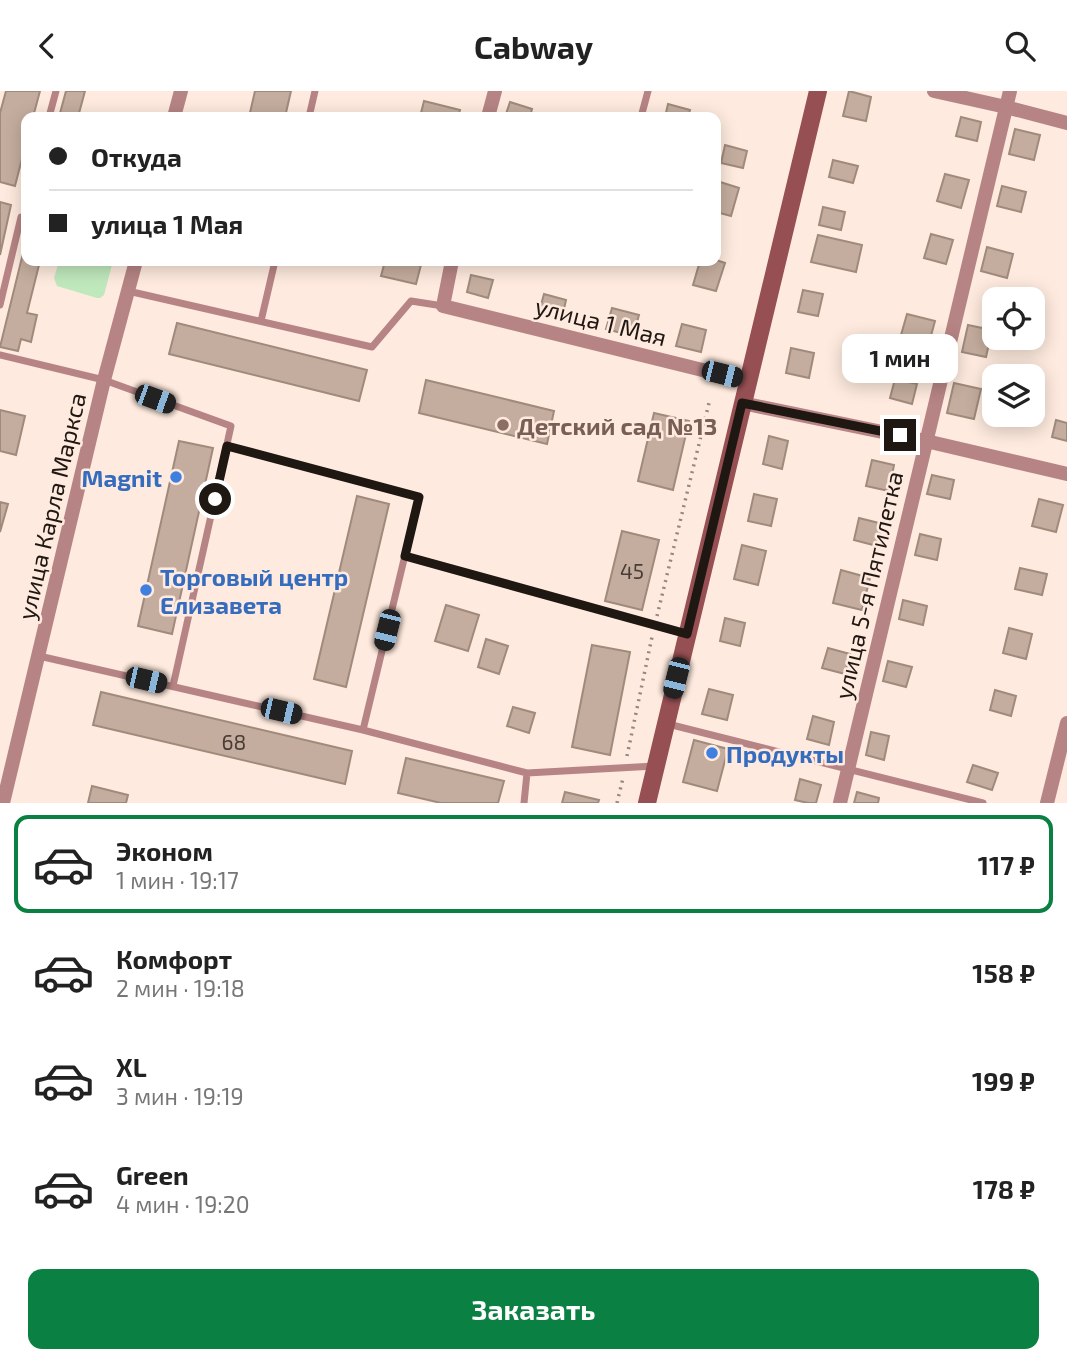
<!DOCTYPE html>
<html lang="ru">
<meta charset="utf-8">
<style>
:root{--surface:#fff;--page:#f2f2f2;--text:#222;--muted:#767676;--line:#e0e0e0;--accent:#0b8043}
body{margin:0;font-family:"Exo 2",sans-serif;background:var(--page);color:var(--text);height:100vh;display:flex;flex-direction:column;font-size:26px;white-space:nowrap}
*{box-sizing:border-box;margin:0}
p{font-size:23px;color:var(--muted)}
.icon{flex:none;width:38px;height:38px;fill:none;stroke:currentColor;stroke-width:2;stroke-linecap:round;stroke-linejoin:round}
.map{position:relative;height:712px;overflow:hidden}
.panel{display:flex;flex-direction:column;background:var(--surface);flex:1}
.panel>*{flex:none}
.top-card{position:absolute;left:21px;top:21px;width:700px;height:154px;border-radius:14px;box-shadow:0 4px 18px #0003;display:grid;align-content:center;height:154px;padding:0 28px;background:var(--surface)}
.buttons{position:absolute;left:982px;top:196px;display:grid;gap:14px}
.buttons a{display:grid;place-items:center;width:63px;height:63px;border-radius:14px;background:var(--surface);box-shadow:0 4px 18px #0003;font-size:35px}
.end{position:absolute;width:32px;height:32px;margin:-16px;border:9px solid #1f1711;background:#fff;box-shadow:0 0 0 4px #fff}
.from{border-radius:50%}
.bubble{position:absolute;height:49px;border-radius:14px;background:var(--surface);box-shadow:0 4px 18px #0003;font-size:23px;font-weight:700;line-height:49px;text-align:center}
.car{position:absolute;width:21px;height:42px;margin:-21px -10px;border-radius:9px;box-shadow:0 0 5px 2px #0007;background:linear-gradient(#222 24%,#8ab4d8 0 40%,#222 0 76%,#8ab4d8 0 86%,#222 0)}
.top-card b{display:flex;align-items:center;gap:24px;height:66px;font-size:26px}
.top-card b+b{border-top:2px solid var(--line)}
.top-card i{width:18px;height:18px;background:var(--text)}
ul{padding:12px 0 0;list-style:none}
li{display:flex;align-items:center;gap:21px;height:98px;margin:0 14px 10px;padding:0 14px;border:4px solid transparent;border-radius:14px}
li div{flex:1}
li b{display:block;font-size:26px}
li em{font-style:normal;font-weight:700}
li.on{border-color:var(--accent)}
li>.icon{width:63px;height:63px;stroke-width:1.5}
.primary-button{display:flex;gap:14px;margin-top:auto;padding:14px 28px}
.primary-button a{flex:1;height:80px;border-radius:14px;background:var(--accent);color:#fff;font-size:28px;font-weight:700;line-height:80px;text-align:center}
header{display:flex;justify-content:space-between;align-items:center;height:91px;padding:0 28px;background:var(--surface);font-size:32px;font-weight:700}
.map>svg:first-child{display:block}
.green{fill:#c0e8bd}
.building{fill:#c4ad9e;stroke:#a08a7c;stroke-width:2}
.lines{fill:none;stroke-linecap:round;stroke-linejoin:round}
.path{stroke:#95877e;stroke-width:3.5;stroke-dasharray:2 5;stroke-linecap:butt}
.lane{stroke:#b68484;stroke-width:7}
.street{stroke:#b68484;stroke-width:14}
.secondary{stroke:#964f53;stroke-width:18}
.route{stroke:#1f1711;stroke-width:9}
.education-dot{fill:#8d6e63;stroke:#feeade;stroke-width:2.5}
.shop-dot{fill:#3f7fe0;stroke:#feeade;stroke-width:2.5}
.labels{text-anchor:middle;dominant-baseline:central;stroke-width:5;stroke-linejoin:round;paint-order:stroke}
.number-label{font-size:21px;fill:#483c34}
.street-label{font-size:24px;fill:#1f1711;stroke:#feeade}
.education-label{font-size:24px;font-weight:bold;fill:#785e54;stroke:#feeade;text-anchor:start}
.shop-label{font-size:24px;font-weight:bold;fill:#366cbe;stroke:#feeade;text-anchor:start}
</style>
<header><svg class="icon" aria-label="back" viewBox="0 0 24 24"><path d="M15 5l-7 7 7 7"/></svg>Cabway<svg class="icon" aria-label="search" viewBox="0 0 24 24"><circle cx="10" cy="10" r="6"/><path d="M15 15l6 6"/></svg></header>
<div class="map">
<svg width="1067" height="712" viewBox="0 0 1067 712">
<rect width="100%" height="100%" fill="#feeade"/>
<path class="green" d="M59,170H113L104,204L100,207H97L57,195L54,187Z"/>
<path class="building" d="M6,0H40L33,26H26V52L15,95L0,91V22Z
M66,0H85L78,26H59Z
M255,0H291L285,26H249Z
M849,0L871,6L866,30L843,25Z
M424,10L460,19L458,26H420Z
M510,11L532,18L530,26H505Z
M668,13L690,19L688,26H665Z
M961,26L981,31L977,50L956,45Z
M1015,38L1040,44L1034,69L1009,63Z
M725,54L747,60L743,77L721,72Z
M833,69L858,75L853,92L829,86Z
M945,83L969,89L961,117L937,110Z
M717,90L739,97L731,125L716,121Z
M1002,95L1026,101L1021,121L997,115Z
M0,111L11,114L0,164Z
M823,116L845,121L841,139L819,134Z
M931,143L953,149L946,173L924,167Z
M818,144L862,154L856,181L811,171Z
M26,150V170H40L27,222L37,224L31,251L21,248L18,260L0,256Z
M987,156L1013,163L1007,187L981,180Z
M716,169L725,172L716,200L693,194L700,170Z
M385,170H422L416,193L381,185Z
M471,184L493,189L488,207L467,201Z
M803,199L823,203L818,225L798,221Z
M544,203L566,209L562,227L539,221Z
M612,217L639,224L633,245L606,238Z
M907,223L935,230L929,252L901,244Z
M177,232L367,279L359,310L169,263Z
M682,233L706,239L701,261L676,255Z
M968,234L992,239L986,266L962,261Z
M791,257L814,262L809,287L786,282Z
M895,288L917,293L912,313L890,307Z
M426,289L554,320L547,353L419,322Z
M954,292L981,298L974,328L947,322Z
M0,319L25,325L16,364L0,360Z
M654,322L689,330L673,399L638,390Z
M1056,329L1067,332V350L1052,346Z
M769,345L788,350L782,378L763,373Z
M179,350L213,357L172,543L138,535Z
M872,369L894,374L889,400L866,395Z
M932,384L954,389L950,408L927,403Z
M754,403L777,408L771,435L748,430Z
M357,405L389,413L346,596L314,588Z
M1039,408L1063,414L1056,441L1032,435Z
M0,411L8,413L0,441Z
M859,427L883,433L877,455L854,449Z
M622,440L659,449L642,519L605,510Z
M920,443L941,448L937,469L915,464Z
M742,454L766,460L758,494L734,488Z
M1020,477L1047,483L1042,504L1015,498Z
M841,479L870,487L862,519L833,512Z
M903,509L927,515L923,534L899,528Z
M446,514L479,524L468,560L435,550Z
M725,527L745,532L740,555L720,550Z
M1009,537L1032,543L1026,568L1003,562Z
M486,548L508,555L499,583L478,576Z
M592,554L630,561L610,664L572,656Z
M828,557L850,563L845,583L822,577Z
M888,570L912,576L906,596L883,590Z
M709,598L733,604L727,629L702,623Z
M995,599L1016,605L1011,625L990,619Z
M101,601L352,660L345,693L93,634Z
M513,616L535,622L529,642L507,635Z
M813,625L834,631L829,654L807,648Z
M871,641L889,645L884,669L866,664Z
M694,649L728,658L717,700L683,691Z
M406,667L504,690L498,712H441L398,702Z
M973,674L998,682L992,699L967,691Z
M800,688L821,694L816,712H808L795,709Z
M92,695L128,704L126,712H88Z
M565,701L599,709L598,712H562Z
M857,701L879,707L878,712H854Z"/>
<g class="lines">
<path class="path" d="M657,525L709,312
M627,665L652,546
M617,712L623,687"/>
<path class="lane" d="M49,26L56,0
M309,26L315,0
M641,26L648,0
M128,200L372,256L411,210L443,215
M0,214L21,126
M261,230L275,170
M0,264L104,289L231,335L173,595
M227,355L419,406L363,639
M405,465L686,543
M39,565L363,639L527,682L655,675
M668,633L983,712
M524,712L527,682"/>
<path class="street" d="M934,0L1006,16L1067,32
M174,26L181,0
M488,26L495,0
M452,170L443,215L747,290
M742,312L926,350L1067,383
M3,712L104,289L136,170
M840,712L1010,0
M1047,712L1067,632"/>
<path class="secondary" d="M647,712L818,0"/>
</g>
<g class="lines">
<path class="route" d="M215,408L227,355L419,406L405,465L687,543L742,312L900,344"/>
</g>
<circle class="education-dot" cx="503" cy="334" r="7"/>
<g class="shop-dot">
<circle cx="176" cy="386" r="7"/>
<circle cx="146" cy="499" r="7"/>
<circle cx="712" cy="662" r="7"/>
</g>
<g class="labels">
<g class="number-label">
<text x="632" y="479">45</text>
<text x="234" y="650">68</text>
</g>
<g class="street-label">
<text transform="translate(601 230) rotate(14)">улица 1 Мая</text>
<text transform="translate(51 415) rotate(-77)">улица Карла Маркса</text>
<text transform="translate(868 494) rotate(-77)">улица 5-я Пятилетка</text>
</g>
<g class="education-label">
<text x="517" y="334">Детский сад №13</text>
</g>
<g class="shop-label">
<text x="162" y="386" text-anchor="end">Magnit</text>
<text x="160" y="485">Торговый центр<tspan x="160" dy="28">Елизавета</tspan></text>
<text x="726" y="662">Продукты</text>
</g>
</g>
</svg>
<div class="buttons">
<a><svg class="icon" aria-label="locate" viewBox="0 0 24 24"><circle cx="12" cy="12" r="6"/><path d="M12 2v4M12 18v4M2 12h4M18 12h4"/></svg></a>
<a><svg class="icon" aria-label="layers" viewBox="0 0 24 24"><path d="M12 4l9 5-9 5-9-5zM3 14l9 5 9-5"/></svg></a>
</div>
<i class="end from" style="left:215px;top:408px"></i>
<i class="end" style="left:900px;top:344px"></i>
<div class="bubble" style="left:842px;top:243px;width:116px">1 мин</div>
<i class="car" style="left:722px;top:283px;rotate:104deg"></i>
<i class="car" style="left:155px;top:308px;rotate:110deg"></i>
<i class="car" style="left:387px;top:539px;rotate:194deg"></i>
<i class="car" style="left:676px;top:587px;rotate:194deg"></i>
<i class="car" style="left:146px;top:589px;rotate:103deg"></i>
<i class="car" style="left:281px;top:620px;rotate:103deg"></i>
<div class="top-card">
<b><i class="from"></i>Откуда</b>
<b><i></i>улица 1 Мая</b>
</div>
</div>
<section class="panel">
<ul>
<li class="on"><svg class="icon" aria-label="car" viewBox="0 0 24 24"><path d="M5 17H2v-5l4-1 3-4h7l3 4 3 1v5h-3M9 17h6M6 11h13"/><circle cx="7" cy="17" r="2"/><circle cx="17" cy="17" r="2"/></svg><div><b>Эконом</b><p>1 мин · 19:17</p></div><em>117 ₽</em></li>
<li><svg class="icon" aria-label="car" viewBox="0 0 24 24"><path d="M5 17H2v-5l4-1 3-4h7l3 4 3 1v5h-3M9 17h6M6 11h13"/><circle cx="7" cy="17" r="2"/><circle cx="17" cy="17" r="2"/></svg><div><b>Комфорт</b><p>2 мин · 19:18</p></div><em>158 ₽</em></li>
<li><svg class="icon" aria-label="car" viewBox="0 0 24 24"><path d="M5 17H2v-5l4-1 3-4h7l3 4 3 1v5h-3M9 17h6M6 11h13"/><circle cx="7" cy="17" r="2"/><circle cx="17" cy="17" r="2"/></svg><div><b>XL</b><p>3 мин · 19:19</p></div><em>199 ₽</em></li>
<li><svg class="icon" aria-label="car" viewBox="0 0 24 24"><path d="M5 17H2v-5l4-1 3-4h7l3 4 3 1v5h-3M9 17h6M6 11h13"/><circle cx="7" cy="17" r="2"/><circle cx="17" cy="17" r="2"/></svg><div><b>Green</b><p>4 мин · 19:20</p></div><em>178 ₽</em></li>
</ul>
<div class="primary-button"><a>Заказать</a></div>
</section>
